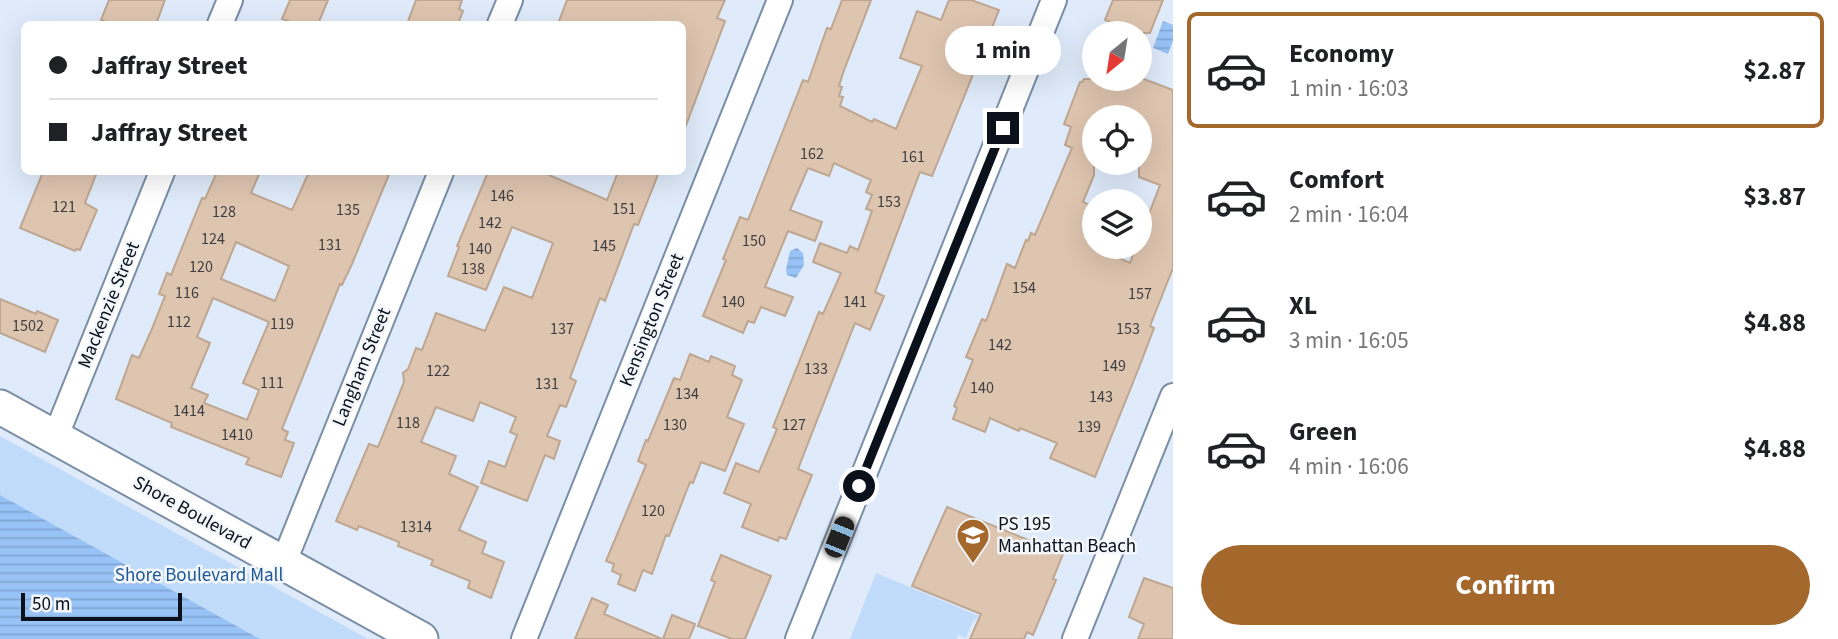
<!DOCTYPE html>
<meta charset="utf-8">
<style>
:root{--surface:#fff;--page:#f6f6f6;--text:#202124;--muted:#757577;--line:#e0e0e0;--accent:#a5682c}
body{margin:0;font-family:"Source Sans 3",sans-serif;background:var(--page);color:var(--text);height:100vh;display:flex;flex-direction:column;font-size:26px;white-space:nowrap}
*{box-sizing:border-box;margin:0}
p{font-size:23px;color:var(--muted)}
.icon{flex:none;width:38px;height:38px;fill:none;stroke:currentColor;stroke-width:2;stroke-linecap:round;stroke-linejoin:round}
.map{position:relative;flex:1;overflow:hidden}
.drawer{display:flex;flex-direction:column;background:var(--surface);width:665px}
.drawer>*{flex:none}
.guide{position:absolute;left:21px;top:21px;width:665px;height:154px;border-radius:10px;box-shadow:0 7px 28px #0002;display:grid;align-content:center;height:154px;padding:0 28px;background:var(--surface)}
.needle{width:46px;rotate:210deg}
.fabs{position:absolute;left:1082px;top:21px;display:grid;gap:14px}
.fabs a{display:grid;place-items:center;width:70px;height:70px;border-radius:50%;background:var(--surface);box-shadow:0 7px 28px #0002;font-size:35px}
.scale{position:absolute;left:21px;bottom:18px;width:161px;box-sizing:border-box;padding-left:7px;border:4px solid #0a111a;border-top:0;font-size:19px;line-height:24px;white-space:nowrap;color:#0a111a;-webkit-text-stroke:5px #f3f7fc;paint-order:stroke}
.end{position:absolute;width:32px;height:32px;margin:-16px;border:9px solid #0a111a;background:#fff;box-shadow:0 0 0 4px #fff}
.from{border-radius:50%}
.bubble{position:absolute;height:49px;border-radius:24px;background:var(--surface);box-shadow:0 7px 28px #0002;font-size:23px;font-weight:700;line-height:49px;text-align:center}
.car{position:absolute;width:21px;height:42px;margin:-21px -10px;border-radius:9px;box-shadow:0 0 5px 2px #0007;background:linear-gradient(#222 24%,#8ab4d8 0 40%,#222 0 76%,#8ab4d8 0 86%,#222 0)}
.guide b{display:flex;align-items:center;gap:24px;height:66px;font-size:26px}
.guide b+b{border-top:2px solid var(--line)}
.guide i{width:18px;height:18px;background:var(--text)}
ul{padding:12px 0 0;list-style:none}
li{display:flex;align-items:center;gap:21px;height:116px;margin:0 14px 10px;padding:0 14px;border:4px solid transparent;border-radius:10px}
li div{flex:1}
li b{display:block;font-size:26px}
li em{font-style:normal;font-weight:700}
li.active{border-color:var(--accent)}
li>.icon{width:63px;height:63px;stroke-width:1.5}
.action{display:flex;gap:14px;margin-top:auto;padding:14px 28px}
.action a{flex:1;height:80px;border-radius:42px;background:var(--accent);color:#fff;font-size:28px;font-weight:700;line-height:80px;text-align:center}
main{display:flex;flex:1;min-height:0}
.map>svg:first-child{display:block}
.park{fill:#c1dbfa}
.water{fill:url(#water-rules)}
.building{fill:#dec5b0;stroke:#bea691;stroke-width:2;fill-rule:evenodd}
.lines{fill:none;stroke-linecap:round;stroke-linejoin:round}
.street-casing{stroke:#7b8ea5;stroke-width:28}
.secondary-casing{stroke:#7b8ea5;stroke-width:37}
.street{stroke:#fff;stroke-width:24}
.secondary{stroke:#fff;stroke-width:33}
.route{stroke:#0a111a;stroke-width:9}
.labels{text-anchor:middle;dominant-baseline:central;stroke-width:5;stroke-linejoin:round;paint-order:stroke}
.number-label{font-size:16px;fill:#3f3e40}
.street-label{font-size:19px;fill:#0a111a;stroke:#f3f7fc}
.poi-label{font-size:19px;fill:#0a111a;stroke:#f3f7fc;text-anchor:start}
.park-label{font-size:19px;fill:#1e5795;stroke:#f3f7fc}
</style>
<main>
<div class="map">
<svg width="1173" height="639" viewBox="0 0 1173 639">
<defs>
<pattern id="water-rules" width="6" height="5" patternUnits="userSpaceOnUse" patternTransform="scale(1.75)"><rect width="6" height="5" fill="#98c3f6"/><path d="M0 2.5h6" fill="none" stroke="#82a6d2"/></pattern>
</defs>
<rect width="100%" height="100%" fill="#dfebfa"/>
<path class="park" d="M0,436L368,639H260L0,495Z
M876,573L979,616L972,623L966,638L958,635L957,639H850Z"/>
<path class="water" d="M1163,21L1173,25V41L1168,54L1153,48Z
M797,248L803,253L804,265L796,278L787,275L786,270L790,251Z
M0,495L260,639H0Z"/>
<path class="building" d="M109,0H165L156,24H113L101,20Z
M290,0H328L318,24H297L282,19Z
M416,0H462L459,9L463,11L458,24H407Z
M567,0H725L717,18L725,21L685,128H682V24H558Z
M842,0H871L843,73L839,86L842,87L839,96L843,97L840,106L872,122L874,119L896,129L922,66L900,58L917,11L941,20L949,0H971L999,10L932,176L920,172L875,292L884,296L870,330L855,323L798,469L812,475L786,539L779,537L778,541L742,527L751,504L724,493L736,463L759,472L777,429L773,427L819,312L823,314L841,273L813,262L820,243L847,253L850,246L858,250L872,211L866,209L872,195L866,192L871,180L834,163L829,176L808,168L790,210L822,222L815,241L788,231L765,287L793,297L785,316L761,307L754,323L748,321L743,333L703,316L726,260L723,259L740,217L748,220L803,80L808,82L827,28L831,29Z
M1113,0H1163L1150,33H1139L1105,20Z
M1084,79H1144L1173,90V268L1150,326L1154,328L1140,365L1095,477L1050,458L1057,443L1020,428L1019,431L990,418L985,432L953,419L957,408L954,406L973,360L966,357L982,319L986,321L1007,264L1015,268L1026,240L1028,241L1031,233L1035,235L1072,148L1065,145L1071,127L1064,124L1080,82H1082ZM1094,117H1139V177L1160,185L1139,240V247L1135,249L1130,263L1094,247V207L1083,202L1094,175Z
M43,172H97L85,203L97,210L80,250L76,249L75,251L20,228Z
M217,172H260L251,193L292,210L309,172H390L352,264L342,285L340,284L282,429L288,432L285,440L294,443L281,477L246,464L249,458L171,427L172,423L116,399L132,355L139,358L151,331L165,296L159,294L167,273L171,275L202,198L205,199ZM236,242L289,266L275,301L221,279ZM213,298L269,322L243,383L259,390L247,420L204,403L208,395L191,388L210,343L197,337Z
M488,172H542L607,200L618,172H659L638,225L634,224L605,301L600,298L570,378L576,381L566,407L560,405L547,436L560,441L554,459L545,455L527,501L481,483L489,461L505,467L517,435L510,432L516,417L480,402L473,421L436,407L421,442L456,456L449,474L478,487L459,530L486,542L482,553L504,562L491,598L468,588L470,581L431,565L433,560L398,546L399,542L359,526L357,530L336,521L369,444L378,447L404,382L403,373L408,369L416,348L422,350L436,313L485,331L504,287L532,298L553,243L512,227L486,290L448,276L459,247L457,246Z
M0,299L36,314L37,311L58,320L45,352L0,333Z
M690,354L709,362L711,356L735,366L732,375L742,380L727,417L744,424L725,471L701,462L693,483L690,482L669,536L666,535L652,574L643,570L635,591L618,584L621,575L612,571L614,564L606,561L646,465L638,461L646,440L648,441L674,378L680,380Z
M947,507L1063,554L1053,579L1056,580L1033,635L1027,632L1024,639H970L981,614L912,586Z
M721,555L771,576L745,639H732L698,626L715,582L711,580Z
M1144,578L1173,588V639H1138L1144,624L1129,617Z
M592,598L608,605L604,614L662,639H575Z
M672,615L695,624L689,639H663Z"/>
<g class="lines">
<defs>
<path id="street" d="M220,24L230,0
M500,24L510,0
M55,438L162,172
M283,564L441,172
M524,639L780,0
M798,639L1054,0
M1075,639L1173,396"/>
<path id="secondary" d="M0,407L421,639"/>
</defs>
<use href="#street" class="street-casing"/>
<use href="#secondary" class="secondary-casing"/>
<use href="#street" class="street"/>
<use href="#secondary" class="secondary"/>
</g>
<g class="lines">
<path class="route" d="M859,486L1003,128"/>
</g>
<defs>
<symbol id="school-pin" viewBox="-11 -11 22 30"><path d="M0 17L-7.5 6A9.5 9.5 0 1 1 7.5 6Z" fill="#a5682c" stroke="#f3f7fc"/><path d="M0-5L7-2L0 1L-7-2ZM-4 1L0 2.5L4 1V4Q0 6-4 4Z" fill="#fff"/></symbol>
</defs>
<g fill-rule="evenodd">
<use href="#school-pin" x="954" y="516" width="38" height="52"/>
</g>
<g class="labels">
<g class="number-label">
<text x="812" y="154">162</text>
<text x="913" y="157">161</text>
<text x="502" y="196">146</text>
<text x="889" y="202">153</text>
<text x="64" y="207">121</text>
<text x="624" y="209">151</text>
<text x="348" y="210">135</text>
<text x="224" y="212">128</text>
<text x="490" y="223">142</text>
<text x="213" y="239">124</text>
<text x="754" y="241">150</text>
<text x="330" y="245">131</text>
<text x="604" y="246">145</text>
<text x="480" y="249">140</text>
<text x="201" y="267">120</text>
<text x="473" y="269">138</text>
<text x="1024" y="288">154</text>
<text x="187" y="293">116</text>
<text x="1140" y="294">157</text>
<text x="733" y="302">140</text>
<text x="855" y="302">141</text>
<text x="179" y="322">112</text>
<text x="282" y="324">119</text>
<text x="28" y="326">1502</text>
<text x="562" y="329">137</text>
<text x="1128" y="329">153</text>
<text x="1000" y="345">142</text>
<text x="1114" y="366">149</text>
<text x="816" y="369">133</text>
<text x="438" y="371">122</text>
<text x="272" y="383">111</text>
<text x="547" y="384">131</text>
<text x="982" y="388">140</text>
<text x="687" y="394">134</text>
<text x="1101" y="397">143</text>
<text x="189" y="411">1414</text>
<text x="408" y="423">118</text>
<text x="675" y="425">130</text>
<text x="794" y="425">127</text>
<text x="1089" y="427">139</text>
<text x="237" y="435">1410</text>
<text x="653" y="511">120</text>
<text x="416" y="527">1314</text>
</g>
<g class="street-label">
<text transform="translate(109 305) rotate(-68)">Mackenzie Street</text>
<text transform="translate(652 320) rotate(-68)">Kensington Street</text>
<text transform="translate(362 367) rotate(-68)">Langham Street</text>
<text transform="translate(192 513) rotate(29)">Shore Boulevard</text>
</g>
<g class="poi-label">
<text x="998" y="524">PS 195<tspan x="998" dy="22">Manhattan Beach</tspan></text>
</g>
<g class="park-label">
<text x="199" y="575">Shore Boulevard Mall</text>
</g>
</g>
</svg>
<div class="fabs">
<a><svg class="needle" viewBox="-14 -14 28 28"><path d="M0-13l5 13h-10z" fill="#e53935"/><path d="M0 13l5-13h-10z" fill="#757577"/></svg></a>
<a><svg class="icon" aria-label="locate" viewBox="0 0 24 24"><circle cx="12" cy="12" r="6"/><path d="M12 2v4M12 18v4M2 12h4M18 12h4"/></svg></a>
<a><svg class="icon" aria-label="layers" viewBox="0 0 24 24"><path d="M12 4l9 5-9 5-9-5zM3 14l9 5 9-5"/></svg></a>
</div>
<div class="scale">50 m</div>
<i class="end from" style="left:859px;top:486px"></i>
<i class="end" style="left:1003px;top:128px"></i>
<div class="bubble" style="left:945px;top:26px;width:116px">1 min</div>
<i class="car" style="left:839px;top:537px;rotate:22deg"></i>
<div class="guide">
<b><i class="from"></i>Jaffray Street</b>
<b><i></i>Jaffray Street</b>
</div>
</div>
<section class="drawer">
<ul>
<li class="active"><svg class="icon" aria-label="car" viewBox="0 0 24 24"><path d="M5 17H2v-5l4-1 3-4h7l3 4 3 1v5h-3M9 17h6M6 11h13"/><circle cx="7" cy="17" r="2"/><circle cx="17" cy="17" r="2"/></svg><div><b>Economy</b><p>1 min · 16:03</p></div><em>$2.87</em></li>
<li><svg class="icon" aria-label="car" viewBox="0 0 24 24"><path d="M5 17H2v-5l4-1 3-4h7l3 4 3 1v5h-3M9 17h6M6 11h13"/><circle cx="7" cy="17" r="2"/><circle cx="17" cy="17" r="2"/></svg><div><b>Comfort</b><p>2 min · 16:04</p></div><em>$3.87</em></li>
<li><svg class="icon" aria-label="car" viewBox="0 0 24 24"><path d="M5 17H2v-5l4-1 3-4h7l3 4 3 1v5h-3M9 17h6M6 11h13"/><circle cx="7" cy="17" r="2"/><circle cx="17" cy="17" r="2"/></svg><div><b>XL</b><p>3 min · 16:05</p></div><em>$4.88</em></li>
<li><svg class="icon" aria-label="car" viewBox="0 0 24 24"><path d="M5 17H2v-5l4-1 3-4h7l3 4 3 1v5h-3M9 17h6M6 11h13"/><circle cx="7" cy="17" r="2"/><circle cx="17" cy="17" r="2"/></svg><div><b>Green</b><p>4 min · 16:06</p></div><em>$4.88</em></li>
</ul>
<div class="action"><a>Confirm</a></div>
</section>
</main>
